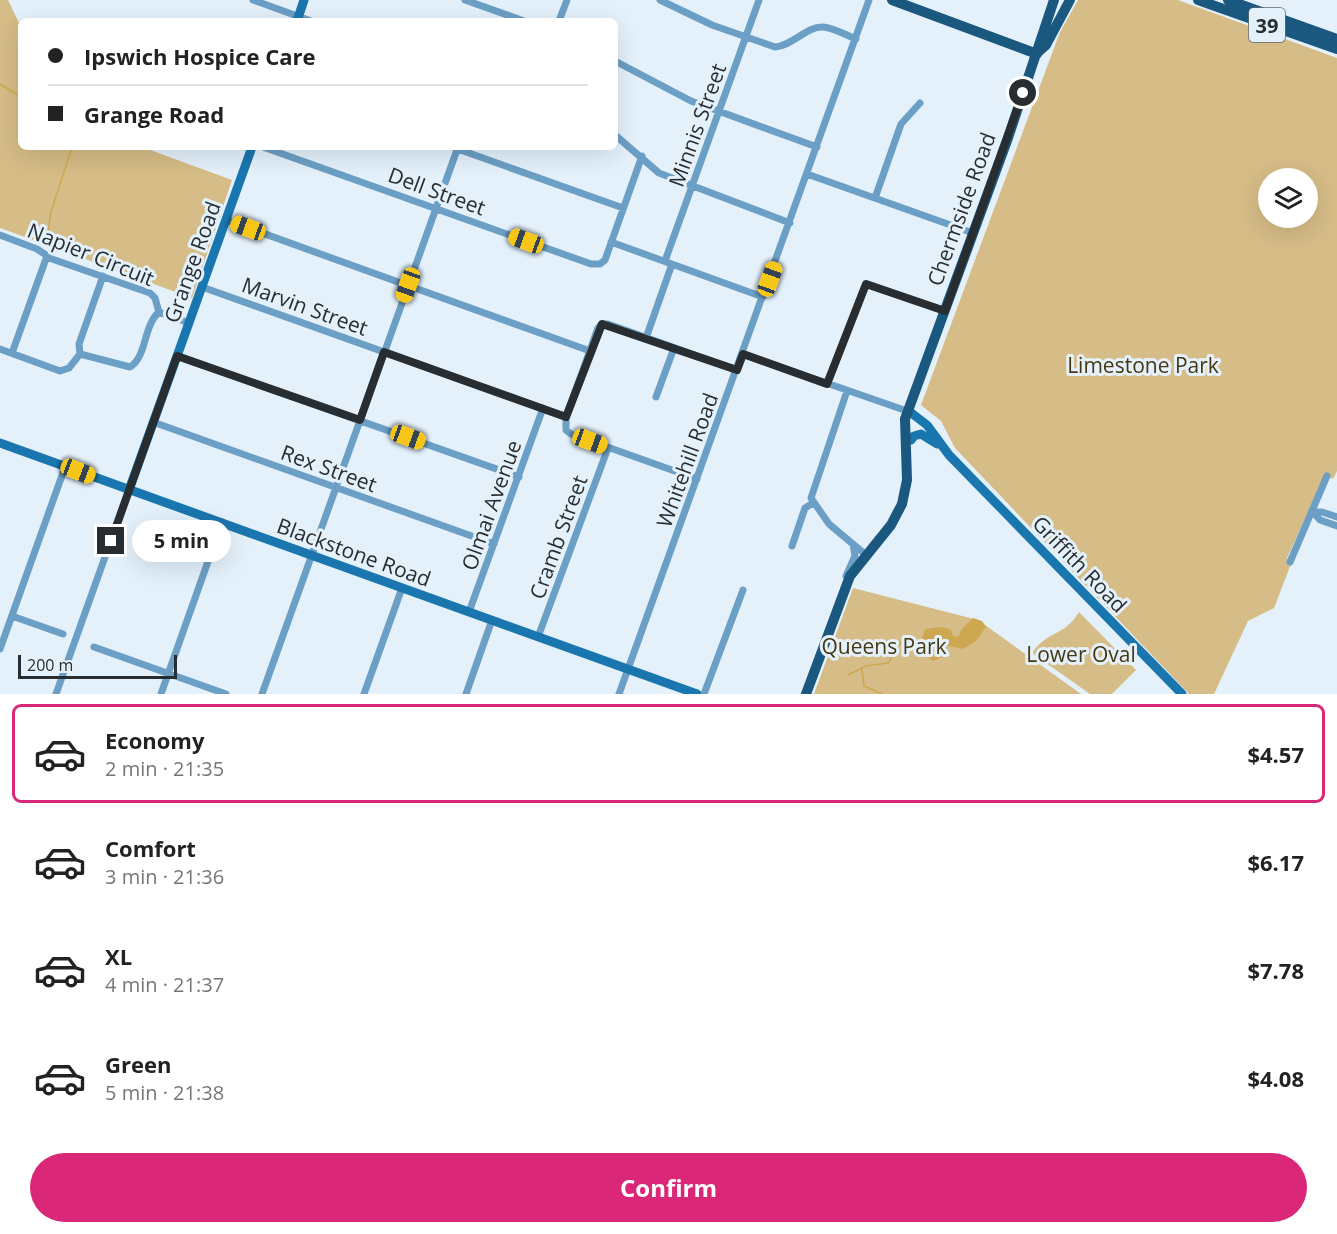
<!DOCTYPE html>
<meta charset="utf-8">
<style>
:root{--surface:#fff;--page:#f2f2f2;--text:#222;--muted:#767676;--line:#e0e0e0;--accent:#db2777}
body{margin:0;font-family:"Open Sans",sans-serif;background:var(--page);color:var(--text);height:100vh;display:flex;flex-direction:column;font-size:22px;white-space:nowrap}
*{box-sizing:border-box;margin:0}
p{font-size:20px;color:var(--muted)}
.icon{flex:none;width:33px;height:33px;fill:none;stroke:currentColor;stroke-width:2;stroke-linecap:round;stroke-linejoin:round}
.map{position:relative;height:694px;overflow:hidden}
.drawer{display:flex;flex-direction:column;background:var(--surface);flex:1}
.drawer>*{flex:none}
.banner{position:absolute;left:18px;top:18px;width:600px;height:132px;border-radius:9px;box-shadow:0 6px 24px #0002;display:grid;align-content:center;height:132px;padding:0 30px;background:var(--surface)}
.controls{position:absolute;left:1258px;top:168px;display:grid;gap:12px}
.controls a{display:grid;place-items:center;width:60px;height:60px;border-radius:50%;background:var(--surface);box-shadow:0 6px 24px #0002;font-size:30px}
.scale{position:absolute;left:18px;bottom:15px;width:159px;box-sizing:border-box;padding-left:6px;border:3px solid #282d31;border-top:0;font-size:16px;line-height:21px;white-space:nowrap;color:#282d31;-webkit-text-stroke:4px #e4f1fb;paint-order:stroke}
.end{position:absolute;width:27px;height:27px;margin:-14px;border:8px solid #282d31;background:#fff;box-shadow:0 0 0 3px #fff}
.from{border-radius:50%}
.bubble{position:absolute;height:42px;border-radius:21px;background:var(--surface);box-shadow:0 6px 24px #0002;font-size:20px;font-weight:700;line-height:42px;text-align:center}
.car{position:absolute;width:18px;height:36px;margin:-18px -9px;border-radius:8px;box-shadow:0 0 4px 2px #0007;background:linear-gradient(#f5c518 24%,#345 0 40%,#f5c518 0 76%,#345 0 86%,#f5c518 0)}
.banner b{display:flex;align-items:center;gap:21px;height:57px;font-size:22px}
.banner b+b{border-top:2px solid var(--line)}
.banner i{width:15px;height:15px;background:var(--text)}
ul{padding:10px 0 0;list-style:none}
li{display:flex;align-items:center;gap:18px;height:99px;margin:0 12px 9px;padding:0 18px;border:3px solid transparent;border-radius:9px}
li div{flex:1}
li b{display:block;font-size:22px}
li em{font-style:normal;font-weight:700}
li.selected{border-color:var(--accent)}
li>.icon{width:54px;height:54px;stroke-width:1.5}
.cta{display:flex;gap:12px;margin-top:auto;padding:12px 30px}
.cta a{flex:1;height:69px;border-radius:36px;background:var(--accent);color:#fff;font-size:24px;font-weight:700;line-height:69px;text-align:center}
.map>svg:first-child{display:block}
.green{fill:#d6bc86;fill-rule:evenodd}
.water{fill:#cea851}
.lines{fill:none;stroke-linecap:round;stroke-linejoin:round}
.stream{stroke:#cea851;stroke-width:1.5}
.street{stroke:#6c9fc5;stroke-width:7}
.secondary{stroke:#1a76ae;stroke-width:9}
.primary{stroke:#1b587f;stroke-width:10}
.route{stroke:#282d31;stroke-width:8}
.labels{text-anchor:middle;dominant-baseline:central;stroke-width:6;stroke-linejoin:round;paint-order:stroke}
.shield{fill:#e4f1fb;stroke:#60686e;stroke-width:1.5}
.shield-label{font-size:20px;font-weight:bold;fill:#282d31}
.street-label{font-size:21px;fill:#282d31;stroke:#e4f1fb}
.park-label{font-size:21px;fill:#473711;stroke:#e4f1fb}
</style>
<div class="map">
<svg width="1337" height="694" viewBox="0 0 1337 694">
<rect width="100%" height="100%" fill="#e4f1fb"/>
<path class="green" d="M0,0H8L21,27V147H142L232,180L192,298L0,228Z
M1078,0H1178L1337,58V471L1333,479L1325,475L1287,558L1288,563L1291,564L1274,608L1248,621L1214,694H1189L955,448L941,421L921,405L1060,32ZM1269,178H1308V218H1269Z
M853,588L978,620L1081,694H814Z
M1079,612L1136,670L1112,694H1090L1032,653C1049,629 1064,637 1079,612Z"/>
<path class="water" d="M973,618L982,621L986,627L976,641L963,649L945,645L942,657L933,661L922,653L921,643L925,629L943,627L951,630L953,636L958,637L962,629Z"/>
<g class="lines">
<path class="stream" d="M0,84L21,97
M48,238L50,215L72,147
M848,648L856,645L874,647L889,640L921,645
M862,669L864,686L882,694
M848,675L866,666L888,663L892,657L893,650L901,643"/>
<path class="street" d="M253,0L311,21
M465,0L524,21
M660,0L712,25L775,47C792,46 807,26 823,27C834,28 846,35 856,39
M559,21L567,0
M615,61L691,101L817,147
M615,135L659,173L790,223
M263,147L591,264H600L605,260L642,156
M455,148L623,208
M807,174L973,233
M875,198L901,124L920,103
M226,220L590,351
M0,235L37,249L52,259L150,293L155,298L159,312L189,323
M611,242L763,297
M665,261L759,0
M202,287L566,417
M646,338L672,264
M0,349L60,371L69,368L80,354L130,367C147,357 143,326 159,312
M12,353L47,256
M80,354L79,344L103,276
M743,354L910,412
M177,356L519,477
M827,384L866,284L945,311
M847,391L811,498L829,524L866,555
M656,397L674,348
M153,422L494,544
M697,479L571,434L566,430V417L598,328L602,324H608L737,370
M1313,512L1320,520L1337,526
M1313,512H1322L1337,517
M792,546L805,508L813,503
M1290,562L1327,476
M846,576L855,556L853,544
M469,612L543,408
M12,616L63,634
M538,637L608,448
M94,647L226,694
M0,649L65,467
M56,694L129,490
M161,694L222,522
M262,694L458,147
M364,694L402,588
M466,694L492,620
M619,694L869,0
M704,694L743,590"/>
<path class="secondary" d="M297,21L304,0
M910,412L927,425L949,455L1182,694
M911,440L914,436L921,434L937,444
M0,443L697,694
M129,490L252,147"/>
<path class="primary" d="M892,0L1037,54
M1198,0L1337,49
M1228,0L1337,39
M1037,53L1046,45L1070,0
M806,694L850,576L891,525L902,504L907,480L905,419L1008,138L1054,0"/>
</g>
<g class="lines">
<path class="route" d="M111,541L177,356L360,420L384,352L566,417L602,324L737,370L743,354L827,384L866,284L945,311L1023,93"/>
</g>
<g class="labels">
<rect class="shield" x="1249" y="8" width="36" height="34" rx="4.5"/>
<g class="shield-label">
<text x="1267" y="25">39</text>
</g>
<g class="street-label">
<text transform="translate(697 125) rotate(-70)">Minnis Street</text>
<text transform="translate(437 191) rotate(20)">Dell Street</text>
<text transform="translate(961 209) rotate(-70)">Chermside Road</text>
<text transform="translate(91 254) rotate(22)">Napier Circuit</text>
<text transform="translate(192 262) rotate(-70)">Grange Road</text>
<text transform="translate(305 306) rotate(20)">Marvin Street</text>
<text transform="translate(687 460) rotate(-70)">Whitehill Road</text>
<text transform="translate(329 468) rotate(20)">Rex Street</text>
<text transform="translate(491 505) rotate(-70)">Olmai Avenue</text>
<text transform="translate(558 537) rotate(-70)">Cramb Street</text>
<text transform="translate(354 552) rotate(20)">Blackstone Road</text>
<text transform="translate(1080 564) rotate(46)">Griffith Road</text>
</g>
<g class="park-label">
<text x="1143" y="365">Limestone Park</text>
<text x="884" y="646">Queens Park</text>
<text x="1081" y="654">Lower Oval</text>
</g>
</g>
</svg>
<div class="controls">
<a><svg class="icon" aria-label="layers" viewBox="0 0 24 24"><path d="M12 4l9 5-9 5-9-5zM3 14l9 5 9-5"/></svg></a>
</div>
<div class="scale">200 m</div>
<i class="end from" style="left:1023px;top:93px"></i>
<i class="end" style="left:111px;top:541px"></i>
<div class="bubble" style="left:132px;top:520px;width:99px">5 min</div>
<i class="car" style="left:248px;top:228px;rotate:290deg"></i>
<i class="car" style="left:526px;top:241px;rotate:290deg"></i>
<i class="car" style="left:770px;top:279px;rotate:20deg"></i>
<i class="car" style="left:408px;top:285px;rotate:200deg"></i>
<i class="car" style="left:408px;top:437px;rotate:110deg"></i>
<i class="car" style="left:590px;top:441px;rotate:110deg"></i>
<i class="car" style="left:78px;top:471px;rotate:111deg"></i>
<div class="banner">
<b><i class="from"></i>Ipswich Hospice Care</b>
<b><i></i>Grange Road</b>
</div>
</div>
<section class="drawer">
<ul>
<li class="selected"><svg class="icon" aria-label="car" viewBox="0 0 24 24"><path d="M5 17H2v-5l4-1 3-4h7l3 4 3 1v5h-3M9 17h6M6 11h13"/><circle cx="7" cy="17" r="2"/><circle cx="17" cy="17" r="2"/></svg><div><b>Economy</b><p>2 min · 21:35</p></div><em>$4.57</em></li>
<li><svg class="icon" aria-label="car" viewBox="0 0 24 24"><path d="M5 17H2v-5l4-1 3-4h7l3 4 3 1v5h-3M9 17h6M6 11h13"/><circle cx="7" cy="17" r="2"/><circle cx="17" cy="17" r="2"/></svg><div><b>Comfort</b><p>3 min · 21:36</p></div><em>$6.17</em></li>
<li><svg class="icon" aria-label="car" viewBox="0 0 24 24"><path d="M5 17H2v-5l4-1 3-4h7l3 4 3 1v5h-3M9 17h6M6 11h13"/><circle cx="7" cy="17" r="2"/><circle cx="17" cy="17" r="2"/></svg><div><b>XL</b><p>4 min · 21:37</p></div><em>$7.78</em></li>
<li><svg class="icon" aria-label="car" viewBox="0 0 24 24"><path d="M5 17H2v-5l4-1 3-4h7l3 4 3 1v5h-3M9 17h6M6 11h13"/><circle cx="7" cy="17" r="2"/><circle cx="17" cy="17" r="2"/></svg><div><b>Green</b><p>5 min · 21:38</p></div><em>$4.08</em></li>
</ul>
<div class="cta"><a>Confirm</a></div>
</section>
